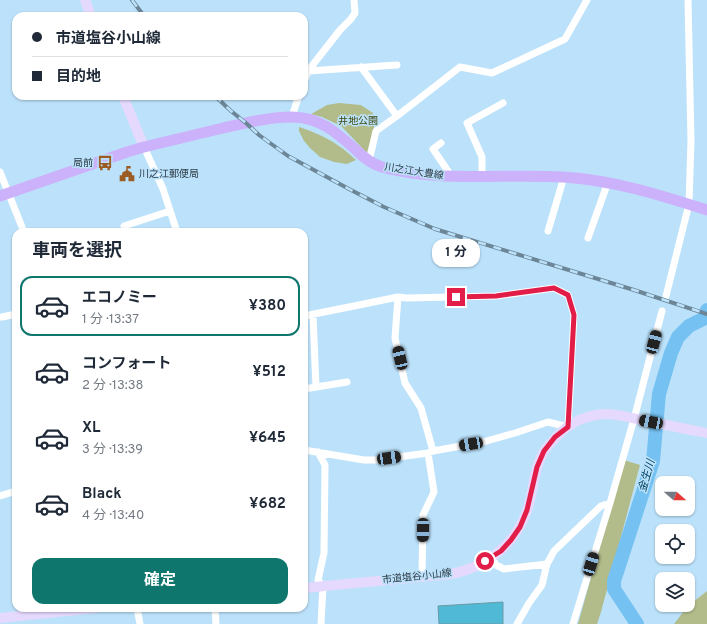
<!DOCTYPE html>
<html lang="ja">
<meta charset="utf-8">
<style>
:root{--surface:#fff;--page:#f2f2f3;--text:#1f2937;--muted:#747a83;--line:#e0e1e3;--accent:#0f766e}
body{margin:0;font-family:Overpass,"Noto Sans JP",sans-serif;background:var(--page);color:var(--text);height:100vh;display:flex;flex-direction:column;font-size:15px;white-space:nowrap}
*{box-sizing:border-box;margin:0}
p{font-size:13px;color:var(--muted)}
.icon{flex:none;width:22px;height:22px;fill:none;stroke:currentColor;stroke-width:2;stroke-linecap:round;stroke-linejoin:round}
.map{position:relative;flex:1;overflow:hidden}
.side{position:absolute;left:12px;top:228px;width:296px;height:384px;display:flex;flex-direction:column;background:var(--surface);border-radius:12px;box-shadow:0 1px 3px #0004}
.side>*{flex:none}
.top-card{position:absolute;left:12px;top:12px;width:296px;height:88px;border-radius:12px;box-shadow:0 1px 3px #0004;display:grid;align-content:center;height:88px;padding:0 20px;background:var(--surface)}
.needle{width:26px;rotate:110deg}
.buttons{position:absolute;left:655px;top:476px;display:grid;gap:8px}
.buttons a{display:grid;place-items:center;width:40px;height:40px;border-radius:8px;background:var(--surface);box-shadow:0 1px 3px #0004;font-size:20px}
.end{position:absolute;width:18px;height:18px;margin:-9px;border:5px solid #e11d48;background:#fff;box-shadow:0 0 0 2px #fff}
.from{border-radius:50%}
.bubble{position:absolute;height:28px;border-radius:12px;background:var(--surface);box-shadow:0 1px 3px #0004;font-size:13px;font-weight:700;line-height:28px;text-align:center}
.car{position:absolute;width:12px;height:24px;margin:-12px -6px;border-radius:5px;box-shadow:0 0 3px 1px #0007;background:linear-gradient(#222 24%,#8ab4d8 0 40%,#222 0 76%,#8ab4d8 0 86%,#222 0)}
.top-card b{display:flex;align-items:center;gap:14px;height:38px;font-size:15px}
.top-card b+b{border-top:1px solid var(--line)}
.top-card i{width:10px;height:10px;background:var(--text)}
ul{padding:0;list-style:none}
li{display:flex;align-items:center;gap:12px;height:60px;margin:0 8px 6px;padding:0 12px;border:2px solid transparent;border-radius:12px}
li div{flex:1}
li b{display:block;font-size:15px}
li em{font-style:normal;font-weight:700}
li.selected{border-color:var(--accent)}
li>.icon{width:36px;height:36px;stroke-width:1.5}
h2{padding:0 20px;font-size:18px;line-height:48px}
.button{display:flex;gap:8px;margin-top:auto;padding:8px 20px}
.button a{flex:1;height:46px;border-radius:12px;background:var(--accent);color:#fff;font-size:16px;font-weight:700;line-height:46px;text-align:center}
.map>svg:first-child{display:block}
.green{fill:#b2bc8b}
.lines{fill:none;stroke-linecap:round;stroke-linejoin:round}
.river{stroke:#74c1f2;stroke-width:14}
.building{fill:#50bad6;stroke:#6a98a5}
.street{stroke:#fff;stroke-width:7}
.secondary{stroke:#e5d9fd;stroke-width:10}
.primary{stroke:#cbb2fa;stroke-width:11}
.rail-casing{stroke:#6c8697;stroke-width:4}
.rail{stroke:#bce2fb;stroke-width:2.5;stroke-dasharray:8;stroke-linecap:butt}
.route{stroke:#e11d48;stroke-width:5}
.labels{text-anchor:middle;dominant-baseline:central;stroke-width:3;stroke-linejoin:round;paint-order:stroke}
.park-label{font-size:10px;fill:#414a0f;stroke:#bce2fb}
.poi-label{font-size:10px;fill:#2c3b46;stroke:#bce2fb;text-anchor:end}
.street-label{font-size:10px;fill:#2c3b46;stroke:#bce2fb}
.water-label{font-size:11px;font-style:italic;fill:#014464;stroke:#bce2fb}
</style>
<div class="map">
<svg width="707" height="624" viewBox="0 0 707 624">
<rect width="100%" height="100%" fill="#bce2fb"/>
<path class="green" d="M339,103L361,105L373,113L374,128L367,153L341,126L322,117L311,114L327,105Z
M299,127C323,135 338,143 356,160L347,164L334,162L320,157L310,148L304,141L299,131Z
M624,460L640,465L601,612L597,624H578Z
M707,591V624H674L687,607Z"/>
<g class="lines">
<path class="river" d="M637,624L614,589V581L653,461L659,394L671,353L678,337L689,326L703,319L707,310"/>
</g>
<path class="building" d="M503,602V624H439L438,606Z"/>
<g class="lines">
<path class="street" d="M361,67L397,116
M308,71L397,65
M304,82L308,71L340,30L351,19L355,13L354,0
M292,117L296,104L299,96
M441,143L433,149L452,177
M144,147L163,189L177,232
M369,161L376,131L397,116L460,67L492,73L565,39L587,0
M0,172L24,232
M482,176V157L467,123L503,103
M124,226L170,211
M548,231L564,177
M588,238L608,182
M666,296L689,204L691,141L688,0
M398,297L395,338L405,383L421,408L433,451
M313,315L316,387
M304,316L359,305L398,297L407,298L496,296L554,288L568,295L574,315L568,427L548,422L515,433L483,442L433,451L428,453L376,460H364L304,450
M2,317L16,314
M304,389L347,382
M318,452L325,465L324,553L318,580L323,586L321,624
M0,496L16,491
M492,557L496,565L504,569L547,564L554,551L601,506L610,503
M422,576L423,515L434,492L428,453
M137,608L140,624
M215,608L216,624
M517,624L529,603L542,585L547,564
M573,624L610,503L634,419L662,311"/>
<path class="secondary" d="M85,0L91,16
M123,96L144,147
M304,588L451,574C486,567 514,546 527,511C532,497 533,481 537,467C539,462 541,457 543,453C545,449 548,446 551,443C562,429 578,418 596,415C611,412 627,417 641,420C663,424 685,429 707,433
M0,618L96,608"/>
<path class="primary" d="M0,196L127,152L144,147C170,141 197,134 223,128C245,123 270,117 292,117C319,117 336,132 355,149C363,157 371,164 382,167C392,170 402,171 412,173C462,180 513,174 563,177C613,180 660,195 707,210"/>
<defs>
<path id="rail" d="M132,0L144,16
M215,96L231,111L246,123L259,135L288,156L349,189L384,207L435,229L634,290L707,314"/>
</defs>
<use href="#rail" class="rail-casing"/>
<use href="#rail" class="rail"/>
</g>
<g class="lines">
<path class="route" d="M456,297L496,296L554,288L568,295L574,315L568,427L555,437L544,451L537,467L527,510L520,527L511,540L501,551L485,561"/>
</g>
<defs>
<symbol id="bus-bare" viewBox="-9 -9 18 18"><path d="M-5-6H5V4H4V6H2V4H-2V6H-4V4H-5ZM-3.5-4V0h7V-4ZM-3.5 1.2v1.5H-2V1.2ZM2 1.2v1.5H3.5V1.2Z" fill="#9b5c24" stroke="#bce2fb" stroke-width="2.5" paint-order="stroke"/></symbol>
<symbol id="civic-bare" viewBox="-9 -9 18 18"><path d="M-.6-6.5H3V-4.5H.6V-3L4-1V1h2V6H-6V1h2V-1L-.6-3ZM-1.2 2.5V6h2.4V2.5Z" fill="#9b5c24" stroke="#bce2fb" stroke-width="2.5" paint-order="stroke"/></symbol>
</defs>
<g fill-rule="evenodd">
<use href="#bus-bare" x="94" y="152" width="22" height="22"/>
<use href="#civic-bare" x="116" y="163" width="22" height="22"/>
</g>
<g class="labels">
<g class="park-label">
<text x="358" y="121">井地公園</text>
</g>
<g class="poi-label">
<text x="93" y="163">局前</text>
<text x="139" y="174" text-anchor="start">川之江郵便局</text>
</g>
<g class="street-label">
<text transform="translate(414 172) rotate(9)">川之江大豊線</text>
<text transform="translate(417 577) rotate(-6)">市道塩谷小山線</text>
</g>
<g class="water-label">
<text transform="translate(647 476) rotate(-74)">金生川</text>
</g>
</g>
</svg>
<div class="buttons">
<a><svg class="needle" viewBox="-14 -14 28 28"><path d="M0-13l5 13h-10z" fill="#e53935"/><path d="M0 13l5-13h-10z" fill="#747a83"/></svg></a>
<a><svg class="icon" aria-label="locate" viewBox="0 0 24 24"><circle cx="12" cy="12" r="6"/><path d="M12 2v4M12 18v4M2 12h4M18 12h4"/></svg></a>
<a><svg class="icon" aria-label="layers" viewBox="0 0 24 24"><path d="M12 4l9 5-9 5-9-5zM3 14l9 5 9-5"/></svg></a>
</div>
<i class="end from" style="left:485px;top:561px"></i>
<i class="end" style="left:456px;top:297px"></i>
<div class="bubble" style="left:432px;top:239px;width:48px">1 分</div>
<i class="car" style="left:654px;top:342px;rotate:15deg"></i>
<i class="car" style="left:400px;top:358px;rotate:347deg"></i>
<i class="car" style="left:651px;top:422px;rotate:281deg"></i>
<i class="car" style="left:471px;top:444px;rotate:260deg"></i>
<i class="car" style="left:389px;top:458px;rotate:82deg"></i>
<i class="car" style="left:423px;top:530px;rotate:181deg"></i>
<i class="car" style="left:591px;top:564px;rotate:17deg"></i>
<div class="top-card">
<b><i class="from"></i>市道塩谷小山線</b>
<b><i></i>目的地</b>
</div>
<section class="side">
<h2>車両を選択</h2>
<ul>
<li class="selected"><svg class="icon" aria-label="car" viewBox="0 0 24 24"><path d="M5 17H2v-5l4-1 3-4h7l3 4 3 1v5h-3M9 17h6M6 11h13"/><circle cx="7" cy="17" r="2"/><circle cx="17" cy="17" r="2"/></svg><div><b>エコノミー</b><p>1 分 · 13:37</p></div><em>¥380</em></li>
<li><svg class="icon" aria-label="car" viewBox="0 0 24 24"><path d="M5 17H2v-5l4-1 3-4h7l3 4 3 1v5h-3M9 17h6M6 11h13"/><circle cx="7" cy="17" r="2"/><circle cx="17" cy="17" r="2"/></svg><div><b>コンフォート</b><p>2 分 · 13:38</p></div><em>¥512</em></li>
<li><svg class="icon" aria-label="car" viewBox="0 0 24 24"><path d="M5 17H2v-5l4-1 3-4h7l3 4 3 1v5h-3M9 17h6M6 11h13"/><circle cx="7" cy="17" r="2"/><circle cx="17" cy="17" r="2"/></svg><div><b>XL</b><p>3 分 · 13:39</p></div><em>¥645</em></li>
<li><svg class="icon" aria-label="car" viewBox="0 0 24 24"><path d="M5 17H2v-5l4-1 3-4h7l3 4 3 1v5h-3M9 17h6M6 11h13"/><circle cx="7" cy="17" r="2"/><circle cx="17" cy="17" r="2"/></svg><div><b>Black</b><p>4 分 · 13:40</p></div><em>¥682</em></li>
</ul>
<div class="button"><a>確定</a></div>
</section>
</div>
